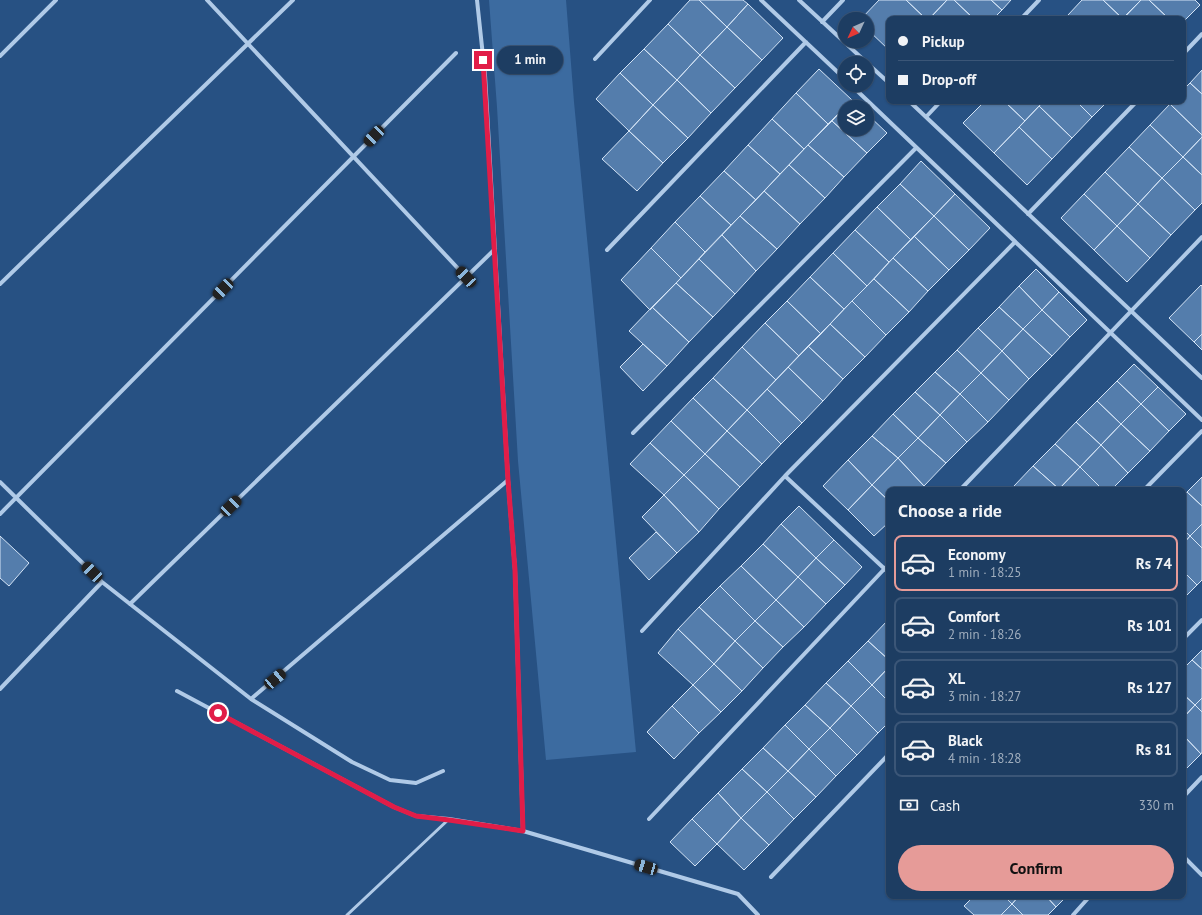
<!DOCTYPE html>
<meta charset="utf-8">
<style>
:root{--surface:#1d3d62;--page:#254468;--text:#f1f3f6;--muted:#a0aebe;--line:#3b5677;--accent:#e69b98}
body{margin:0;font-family:"PT Sans",sans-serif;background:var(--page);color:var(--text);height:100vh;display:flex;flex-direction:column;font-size:15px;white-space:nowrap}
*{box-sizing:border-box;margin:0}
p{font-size:13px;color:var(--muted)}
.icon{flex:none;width:22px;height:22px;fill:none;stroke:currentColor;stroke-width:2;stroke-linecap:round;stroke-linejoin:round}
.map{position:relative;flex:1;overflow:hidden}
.panel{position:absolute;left:886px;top:487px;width:300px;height:412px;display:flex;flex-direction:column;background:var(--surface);border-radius:8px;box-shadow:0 1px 3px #0004,0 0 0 1px var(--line)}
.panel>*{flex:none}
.guide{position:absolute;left:886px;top:16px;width:300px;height:88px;border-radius:8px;box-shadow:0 1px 3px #0004,0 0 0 1px var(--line);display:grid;align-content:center;height:88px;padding:0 12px;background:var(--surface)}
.needle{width:26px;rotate:226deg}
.controls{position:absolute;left:838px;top:12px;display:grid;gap:8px}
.controls a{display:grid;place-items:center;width:36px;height:36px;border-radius:50%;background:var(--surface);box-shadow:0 1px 3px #0004,0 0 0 1px var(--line);font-size:20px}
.end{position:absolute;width:18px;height:18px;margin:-9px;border:5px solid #e11d48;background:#fff;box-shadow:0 0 0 2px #fff}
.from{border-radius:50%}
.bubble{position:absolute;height:28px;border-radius:14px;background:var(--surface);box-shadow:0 1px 3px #0004,0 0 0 1px var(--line);font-size:13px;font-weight:600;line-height:28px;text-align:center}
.car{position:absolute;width:12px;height:24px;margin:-12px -6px;border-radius:5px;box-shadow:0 0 3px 1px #0007;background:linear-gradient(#222 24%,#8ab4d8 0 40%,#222 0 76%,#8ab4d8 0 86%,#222 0)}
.guide b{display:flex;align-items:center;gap:14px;height:38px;font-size:15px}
.guide b+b{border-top:1px solid var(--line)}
.guide i{width:10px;height:10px;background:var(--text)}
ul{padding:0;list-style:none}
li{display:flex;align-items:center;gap:12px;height:56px;margin:0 8px 6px;padding:0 4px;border:2px solid var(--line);border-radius:8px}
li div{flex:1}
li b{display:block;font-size:15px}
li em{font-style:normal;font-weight:600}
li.current{border-color:var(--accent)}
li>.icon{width:36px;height:36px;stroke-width:1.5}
h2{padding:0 12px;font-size:18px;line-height:48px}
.pay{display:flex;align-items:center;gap:10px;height:44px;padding:0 12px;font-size:15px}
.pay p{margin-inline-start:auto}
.cta{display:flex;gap:8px;margin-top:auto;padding:8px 12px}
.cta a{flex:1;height:46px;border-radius:24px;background:var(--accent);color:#111;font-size:16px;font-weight:600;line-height:46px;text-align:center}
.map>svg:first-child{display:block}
.green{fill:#3c6ba0}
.building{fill:#547dac;stroke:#d4e4f6}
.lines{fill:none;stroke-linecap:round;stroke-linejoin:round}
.lane{stroke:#b0cae7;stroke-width:3}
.street{stroke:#b0cae7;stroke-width:4}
.route{stroke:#e11d48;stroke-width:5}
</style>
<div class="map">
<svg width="1202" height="915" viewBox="0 0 1202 915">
<rect width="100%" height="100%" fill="#275183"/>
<path class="green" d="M489,0H566L574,102L636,752L546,760L518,461L497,107Z"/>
<path class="building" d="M690,0H699L727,27L700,55L668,24Z
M699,0H743L748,4L727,27Z
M879,0H906L926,19H889V50L867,29V19H861Z
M906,0H947L929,19H926Z
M947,0H954L974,19H929Z
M954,0H991L1002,10L993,19H974Z
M991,0H1011L1002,10Z
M1082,0H1103L1123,19H1072L1068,15Z
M1103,0H1141L1123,19Z
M1141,0H1149L1169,19H1128L1125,16Z
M1149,0H1195L1200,5L1183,22V19H1169Z
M748,4L783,38L762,60L727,27Z
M668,24L700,55L677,80L644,49Z
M727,27L762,60L735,88L700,55Z
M644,49L677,80L653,105L620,73Z
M700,55L735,88L711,113L677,80Z
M819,69L852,100L828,124L796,93Z
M1202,70V94L1190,83Z
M620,73L653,105L629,131L596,99Z
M677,80L711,113L688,138L653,105Z
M1190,83L1202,94V135L1170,104L1173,101H1183V90Z
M796,93L828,124L804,149L772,119Z
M852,100L859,107H845V129H867V114L887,133L867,153L832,121Z
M985,101H1004L1025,121L994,153L963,123Z
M1004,101H1044L1025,121Z
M1044,101H1076L1092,117L1072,138L1039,106Z
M1076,101H1108L1092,117Z
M1170,104L1202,135V137L1183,157L1150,125Z
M653,105L688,138L663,163L629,131Z
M1039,106L1072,138L1052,159L1019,127Z
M772,119L804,149L780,174L748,145Z
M832,121L867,153L844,177L808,145Z
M1150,125L1183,157L1162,178L1129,147Z
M1019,127L1052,159L1027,185L994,153Z
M629,131L663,163L637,191L602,159Z
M1202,137V175L1183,157Z
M748,145L780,174L756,200L724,171Z
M808,145L844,177L825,198L789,165Z
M1129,147L1162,178L1138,204L1105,172Z
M1183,157L1202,175V203L1195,210L1162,178Z
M921,161L955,194L934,216L900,184Z
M789,165L825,198L800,224L764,191Z
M724,171L756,200L731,225L700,196Z
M1105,172L1138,204L1117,226L1084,194Z
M1162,178L1195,210L1171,235L1138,204Z
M900,184L934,216L911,240L877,207Z
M764,191L800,224L777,249L740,216Z
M955,194L990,228L969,250L934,216Z
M1084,194L1117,226L1094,250L1061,218Z
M700,196L731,225L705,252L675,222Z
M1138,204L1171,235L1150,258L1117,226Z
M877,207L911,240L889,262L855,230Z
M740,216L777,249L756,271L722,235Z
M934,216L969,250L949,270L914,236Z
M675,222L705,252L681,278L651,248Z
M1117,226L1150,258L1127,282L1094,250Z
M855,230L889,262L867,286L833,253Z
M722,235L756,271L735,294L699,259Z
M914,236L949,270L928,291L893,258Z
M651,248L681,278L650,310L621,280Z
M833,253L867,286L844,309L810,277Z
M893,258L928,291L909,312L874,279Z
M699,259L735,294L713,317L676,283Z
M1036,269L1059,292L1042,310L1019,286Z
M810,277L844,309L821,334L787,301Z
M874,279L909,312L886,335L852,301Z
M676,283L713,317L689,342L652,307Z
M1201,285L1202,286V334L1194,342L1169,318Z
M1019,286L1042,310L1023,329L999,307Z
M1059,292L1087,320L1070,337L1042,310Z
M787,301L821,334L799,356L765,323Z
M852,301L886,335L865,357L830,324Z
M652,307L689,342L667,366L629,331Z
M999,307L1023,329L1002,351L978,328Z
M1042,310L1070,337L1052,356L1023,329Z
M765,323L799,356L776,380L742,347Z
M830,324L865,357L843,379L808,346Z
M978,328L1002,351L981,373L957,350Z
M1023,329L1052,356L1029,379L1002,351Z
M1202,334V350L1194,342Z
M643,344L667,366L643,391L620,367Z
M808,346L843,379L823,401L788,367Z
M742,347L776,380L747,410L713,378Z
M957,350L981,373L960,394L935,372Z
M1002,351L1029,379L1009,400L981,373Z
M1134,364L1158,387L1141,404L1117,381Z
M788,367L823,401L802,423L767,389Z
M935,372L960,394L940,415L915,392Z
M981,373L1009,400L988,422L960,394Z
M713,378L747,410L727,431L693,398Z
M1117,381L1141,404L1121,424L1097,401Z
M1158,387L1186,414L1169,431L1141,404Z
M767,389L802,423L781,444L747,410Z
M915,392L940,415L918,438L893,414Z
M960,394L988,422L967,442L940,415Z
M693,398L727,431L705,454L671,421Z
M1097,401L1121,424L1101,445L1076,422Z
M1141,404L1169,431L1150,451L1121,424Z
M747,410L781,444L762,464L727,431Z
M893,414L918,438L898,458L872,436Z
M940,415L967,442L946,463L918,438Z
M671,421L705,454L684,475L650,443Z
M1076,422L1101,445L1080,467L1055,444Z
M1121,424L1150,451L1128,473L1101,445Z
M727,431L762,464L740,487L705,454Z
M872,436L898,458L872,485L848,460Z
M918,438L946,463L924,486L898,458Z
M650,443L684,475L664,495L630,464Z
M1055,444L1080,467L1059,489L1033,466Z
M1101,445L1128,473L1111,490H1103L1080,467Z
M705,454L740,487L719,509L684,475Z
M898,458L924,486L920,490H889V501L872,485Z
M848,460L872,485L848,510L823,486Z
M1033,466L1059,489L1057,490H1018L1014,486Z
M1080,467L1103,490H1060L1059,489Z
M684,475L719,509L699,532L664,495Z
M1202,477V506L1187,492Z
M872,485L889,501V522L874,536L848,510Z
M1187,492L1202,506V524L1190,536L1183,529V496Z
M664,495L699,532L677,553L642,517Z
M799,506L834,540L816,558L781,524Z
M781,524L816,558L798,577L763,544Z
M1202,524V548L1190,536Z
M1183,529L1190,536L1183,544Z
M656,532L677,553L649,580L629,558Z
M0,536L29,563L9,586L0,578Z
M1190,536L1202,548V580L1197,585L1183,571V544Z
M834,540L862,567L845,585L816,558Z
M763,544L798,577L776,600L741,566Z
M816,558L845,585L826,604L798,577Z
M741,566L776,600L755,621L720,586Z
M1183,571L1197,585L1183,599Z
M798,577L826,604L804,627L776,600Z
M720,586L755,621L735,641L699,607Z
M776,600L804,627L783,647L755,621Z
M699,607L735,641L714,664L678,629Z
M888,620L889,621V660L868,641Z
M755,621L783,647L763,668L735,641Z
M678,629L714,664L693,685L658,653Z
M735,641L763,668L742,691L714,664Z
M868,641L889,660V667L872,685L848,661Z
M1202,650V669L1192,660Z
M1192,660L1202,669V698L1195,705L1183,694V669Z
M848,661L872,685L851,706L826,683Z
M714,664L742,691L721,712L693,685Z
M889,667V702L872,685Z
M826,683L851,706L830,728L805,705Z
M693,685L721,712L699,733L672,706Z
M872,685L889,702V722L878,733L851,706Z
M1183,694L1195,705L1183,718Z
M1202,698V712L1195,705Z
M805,705L830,728L809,749L785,725Z
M1195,705L1202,712V752L1201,754L1183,735V718Z
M672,706L699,733L674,759L647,732Z
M851,706L878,733L857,755L830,728Z
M785,725L809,749L788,771L763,748Z
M830,728L857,755L836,776L809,749Z
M1183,735L1201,754L1183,772Z
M763,748L788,771L767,792L742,769Z
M809,749L836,776L816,797L788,771Z
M742,769L767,792L741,818L718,793Z
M788,771L816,797L794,819L767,792Z
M767,792L794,819L769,845L741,818Z
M718,793L741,818L717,844L692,819Z
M741,818L769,845L744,870L717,844Z
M692,819L717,844L695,866L670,842Z
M974,896H1004L1012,904L1001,915H974L964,906Z
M1004,896H1019L1012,904Z
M1019,896H1046L1056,907L1048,915H1023L1012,904Z
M1046,896H1067L1056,907Z
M1012,904L1023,915H1001Z"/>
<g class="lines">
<path class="lane" d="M347,915L449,819"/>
<path class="street" d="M207,0L466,277
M477,0L485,75L508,480L515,570L523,831
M761,0L845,79
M799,0L867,63
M1021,19L1039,0
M822,22L843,0
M1183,54L1202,34
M0,56L56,0
M595,59L650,0
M867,63L889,83
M851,85L1202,420
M909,101L1202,378
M926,117L941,101
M1028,214L1137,101
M607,250L806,42
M0,284L293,0
M633,433L916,148
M785,476L889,573
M0,482L102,582L251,699L352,762L390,780L416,783L443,771
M960,490L1202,237
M1144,490L1202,431
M0,514L456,53
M130,604L495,249
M642,631L785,476L1015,242
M1183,639L1202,620
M0,689L102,582
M177,691L394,807L416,816L449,819L523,831L738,894L758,915
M251,699L508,480
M1183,797L1202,777
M649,819L889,564
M1183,856L1202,875
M771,877L889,754
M937,897L938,896
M1073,915L1090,896"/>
</g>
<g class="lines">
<path class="route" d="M218,713L394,807L416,816L449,820L523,831L515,570L508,480L483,60"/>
</g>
</svg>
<div class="controls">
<a><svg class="needle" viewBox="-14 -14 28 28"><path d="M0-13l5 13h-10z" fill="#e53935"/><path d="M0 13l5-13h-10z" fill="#a0aebe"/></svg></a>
<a><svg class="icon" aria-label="locate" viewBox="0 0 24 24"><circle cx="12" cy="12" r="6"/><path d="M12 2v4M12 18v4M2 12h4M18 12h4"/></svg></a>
<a><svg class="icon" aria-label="layers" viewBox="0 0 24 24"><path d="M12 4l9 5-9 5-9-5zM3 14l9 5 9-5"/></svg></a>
</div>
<i class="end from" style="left:218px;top:713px"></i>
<i class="end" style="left:483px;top:60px"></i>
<div class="bubble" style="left:497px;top:46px;width:66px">1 min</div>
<i class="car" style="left:374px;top:136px;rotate:224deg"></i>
<i class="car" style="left:466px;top:277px;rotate:317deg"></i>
<i class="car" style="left:223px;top:289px;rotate:224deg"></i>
<i class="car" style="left:231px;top:506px;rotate:46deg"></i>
<i class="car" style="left:92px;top:572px;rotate:314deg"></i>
<i class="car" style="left:275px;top:679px;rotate:50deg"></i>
<i class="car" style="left:646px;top:867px;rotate:286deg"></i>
<div class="guide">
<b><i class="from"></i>Pickup</b>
<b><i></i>Drop-off</b>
</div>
<section class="panel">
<h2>Choose a ride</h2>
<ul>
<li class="current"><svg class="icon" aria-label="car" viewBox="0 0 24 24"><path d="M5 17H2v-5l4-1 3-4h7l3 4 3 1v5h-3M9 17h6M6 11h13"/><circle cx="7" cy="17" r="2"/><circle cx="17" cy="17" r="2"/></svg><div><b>Economy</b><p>1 min · 18:25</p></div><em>Rs 74</em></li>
<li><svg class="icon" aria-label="car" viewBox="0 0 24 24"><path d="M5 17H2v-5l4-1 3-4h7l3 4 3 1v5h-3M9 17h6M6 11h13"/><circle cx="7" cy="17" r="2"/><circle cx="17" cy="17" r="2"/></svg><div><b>Comfort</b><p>2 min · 18:26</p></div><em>Rs 101</em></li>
<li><svg class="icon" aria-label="car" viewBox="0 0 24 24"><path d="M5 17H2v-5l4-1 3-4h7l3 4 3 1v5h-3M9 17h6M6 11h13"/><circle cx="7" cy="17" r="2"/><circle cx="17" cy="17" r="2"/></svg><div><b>XL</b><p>3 min · 18:27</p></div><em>Rs 127</em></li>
<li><svg class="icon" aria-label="car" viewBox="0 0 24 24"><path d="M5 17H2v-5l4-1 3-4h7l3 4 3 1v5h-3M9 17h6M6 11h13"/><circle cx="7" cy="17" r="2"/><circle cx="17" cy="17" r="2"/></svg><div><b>Black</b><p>4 min · 18:28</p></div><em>Rs 81</em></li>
</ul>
<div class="pay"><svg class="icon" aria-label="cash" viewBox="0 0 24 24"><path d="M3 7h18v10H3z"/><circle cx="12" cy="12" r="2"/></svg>Cash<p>330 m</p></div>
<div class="cta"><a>Confirm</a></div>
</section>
</div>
